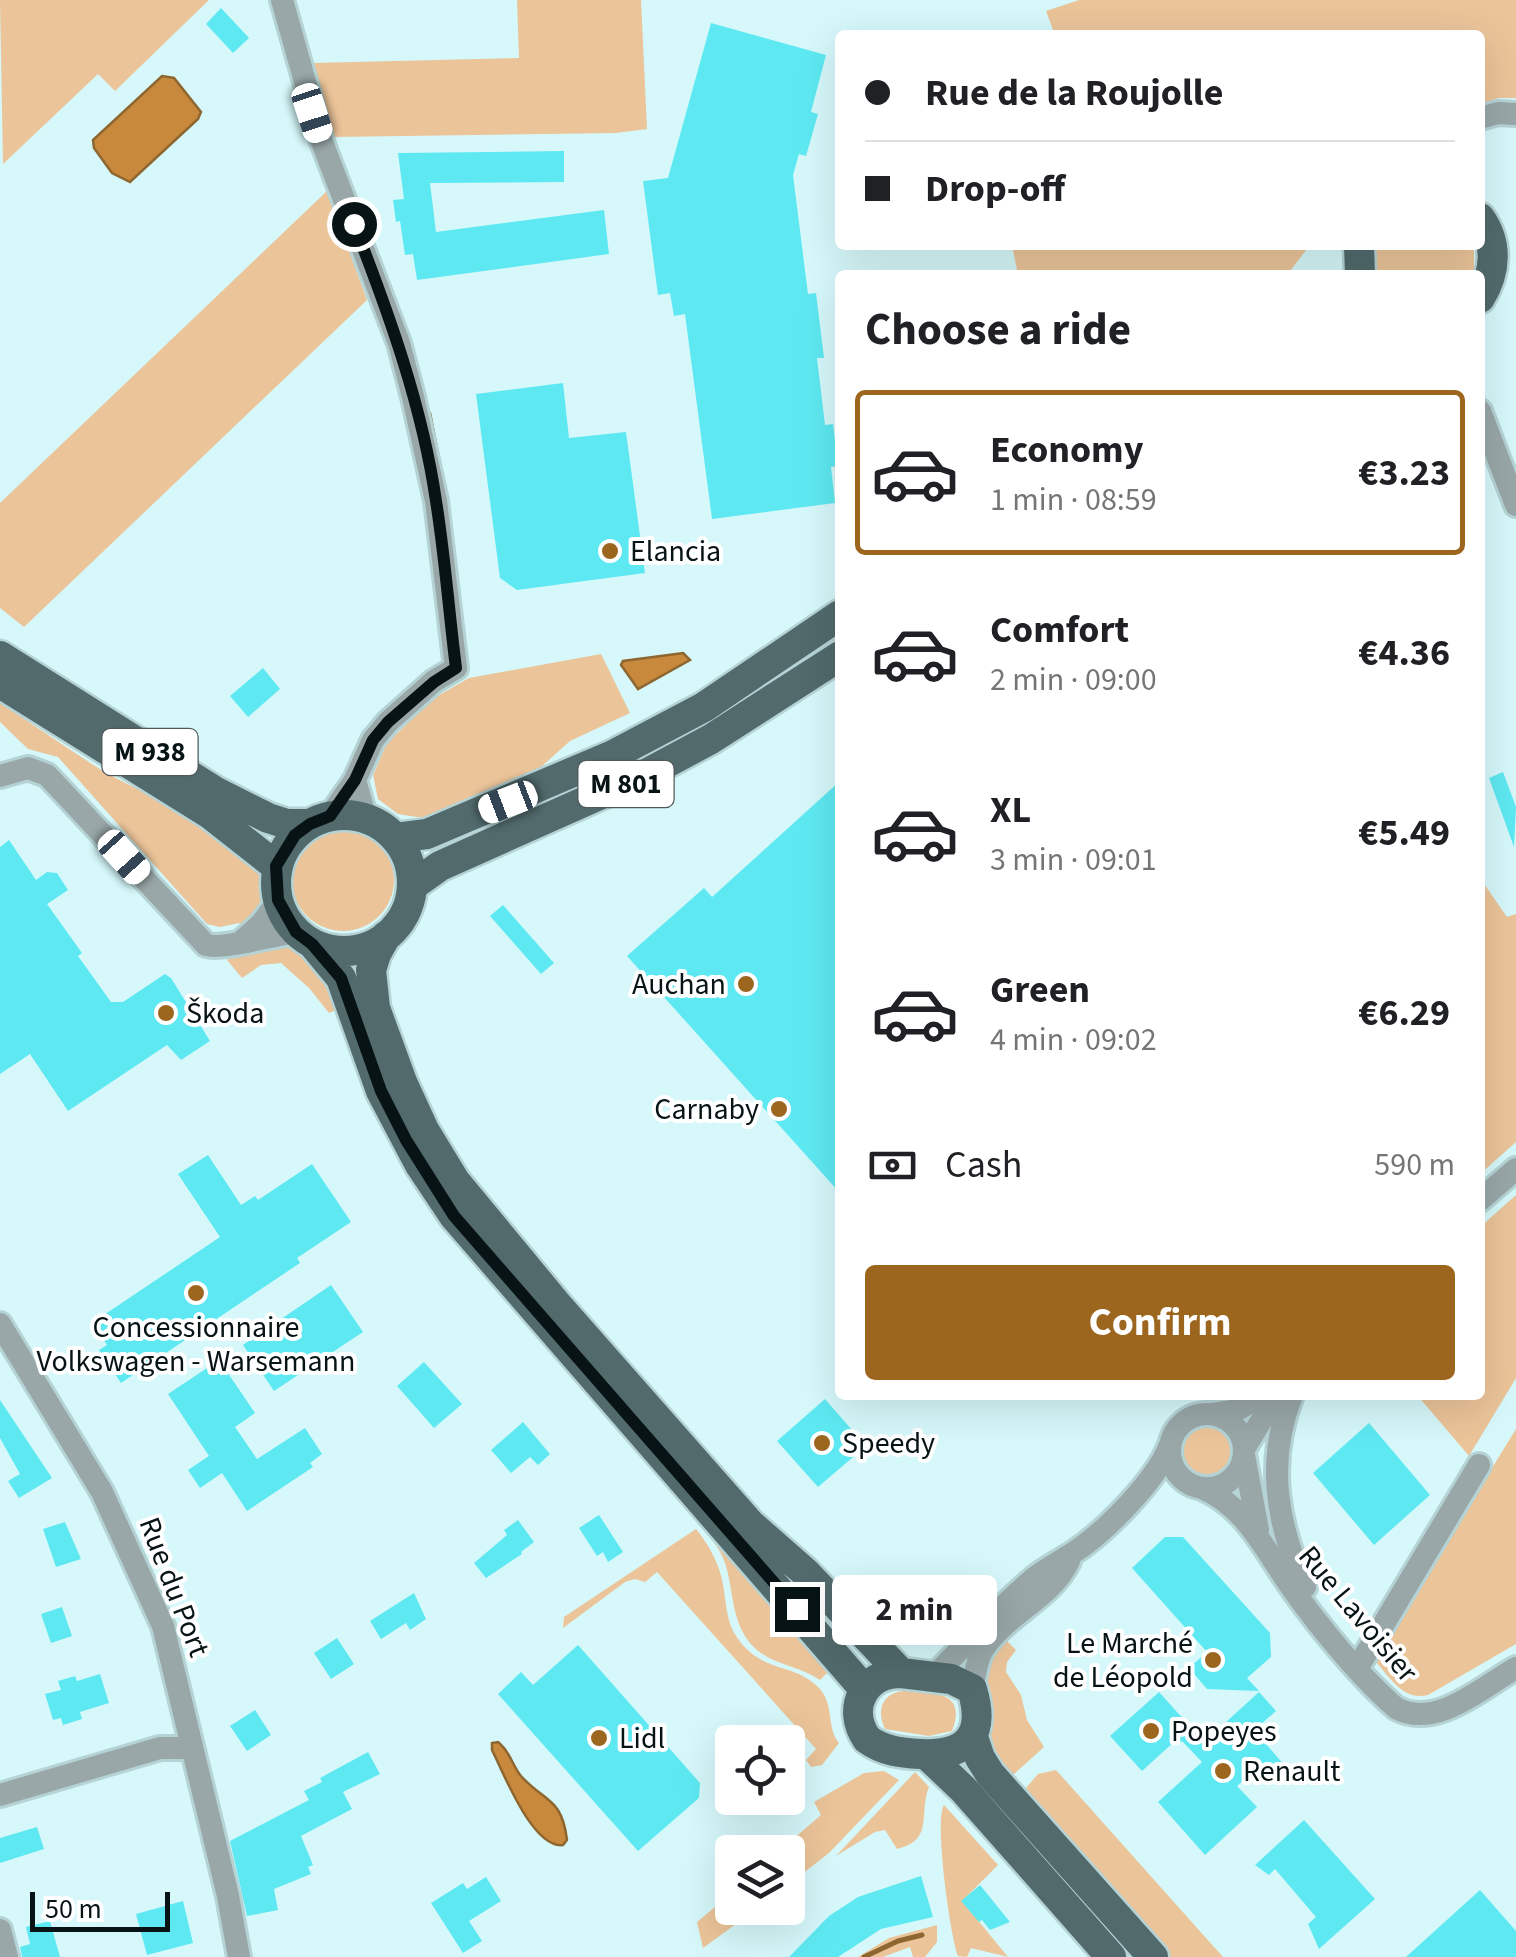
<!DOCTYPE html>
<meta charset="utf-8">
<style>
:root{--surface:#fff;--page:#f6f6f6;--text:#202124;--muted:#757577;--line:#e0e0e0;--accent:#9c661f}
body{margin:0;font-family:"Source Sans 3",sans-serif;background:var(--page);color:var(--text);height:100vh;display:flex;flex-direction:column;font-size:38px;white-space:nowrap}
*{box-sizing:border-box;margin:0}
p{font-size:32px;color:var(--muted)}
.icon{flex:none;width:55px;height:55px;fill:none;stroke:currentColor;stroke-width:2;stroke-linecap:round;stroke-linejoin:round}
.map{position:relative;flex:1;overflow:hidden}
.drawer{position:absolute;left:835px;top:270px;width:650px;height:1130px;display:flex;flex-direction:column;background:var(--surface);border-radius:10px;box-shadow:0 10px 40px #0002}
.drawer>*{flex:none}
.top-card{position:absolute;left:835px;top:30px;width:650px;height:220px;border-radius:10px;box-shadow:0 10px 40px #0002;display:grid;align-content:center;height:220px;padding:0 30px;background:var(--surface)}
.buttons{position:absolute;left:715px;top:1725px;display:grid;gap:20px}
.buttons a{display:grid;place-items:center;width:90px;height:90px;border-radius:10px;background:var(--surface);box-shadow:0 10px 40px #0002;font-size:50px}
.scale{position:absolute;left:30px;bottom:25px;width:140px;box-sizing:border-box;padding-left:10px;border:5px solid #071314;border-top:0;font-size:28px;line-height:35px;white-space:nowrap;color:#071314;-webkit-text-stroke:8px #fff;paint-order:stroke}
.end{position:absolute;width:45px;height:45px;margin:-22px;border:12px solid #071314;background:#fff;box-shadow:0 0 0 5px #fff}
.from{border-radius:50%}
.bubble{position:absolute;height:70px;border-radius:10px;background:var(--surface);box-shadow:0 10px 40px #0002;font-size:32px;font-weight:700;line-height:70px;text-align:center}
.car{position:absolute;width:30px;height:60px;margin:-30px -15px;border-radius:12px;box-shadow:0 0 8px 2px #0007;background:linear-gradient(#fff 24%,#345 0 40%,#fff 0 76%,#345 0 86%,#fff 0)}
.top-card b{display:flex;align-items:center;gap:35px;height:95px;font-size:38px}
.top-card b+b{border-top:2px solid var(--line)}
.top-card i{width:25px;height:25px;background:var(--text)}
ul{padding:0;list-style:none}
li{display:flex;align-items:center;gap:30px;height:165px;margin:0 20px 15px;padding:0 10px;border:5px solid transparent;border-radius:10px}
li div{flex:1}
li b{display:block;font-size:38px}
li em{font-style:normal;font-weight:700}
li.current{border-color:var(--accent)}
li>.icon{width:90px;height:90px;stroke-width:1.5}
h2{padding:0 30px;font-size:45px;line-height:120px}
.pay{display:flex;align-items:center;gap:25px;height:110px;padding:0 30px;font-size:38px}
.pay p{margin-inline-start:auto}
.action{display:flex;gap:20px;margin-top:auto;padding:20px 30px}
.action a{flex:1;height:115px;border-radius:10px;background:var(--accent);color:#fff;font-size:40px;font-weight:700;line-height:115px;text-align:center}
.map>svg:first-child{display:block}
.green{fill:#ebc499}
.water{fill:#c8893c;stroke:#8e6630;stroke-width:2.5}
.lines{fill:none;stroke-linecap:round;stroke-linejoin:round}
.stream{stroke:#8e6630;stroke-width:5}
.building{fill:#5ee9f2}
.minor-casing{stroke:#b5d3d5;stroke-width:28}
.major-casing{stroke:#b5d3d5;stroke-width:35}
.minor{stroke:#99a7a8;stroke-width:22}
.major{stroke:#526a6c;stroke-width:30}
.route{stroke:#071314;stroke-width:12}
.poi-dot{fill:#9c661f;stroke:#fff;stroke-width:4}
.labels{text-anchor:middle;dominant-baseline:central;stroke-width:8;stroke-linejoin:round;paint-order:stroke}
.shield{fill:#fff;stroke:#515a5a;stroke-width:2.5}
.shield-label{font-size:28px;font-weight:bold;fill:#071314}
.poi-label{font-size:30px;fill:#071314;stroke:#fff;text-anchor:start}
.street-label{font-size:30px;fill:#071314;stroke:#fff}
</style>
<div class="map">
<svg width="1516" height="1957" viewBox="0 0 1516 1957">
<rect width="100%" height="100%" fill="#d6f8fa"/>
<path class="green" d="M0,0H209L115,91L98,74L3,164Z
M517,0H641L647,129L616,133L333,137L312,63L519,58Z
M1079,0H1516V98H1499L1480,104V35H1055L1046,11Z
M327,191L367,300L24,627L0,608V503Z
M1012,245H1310L1287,275H1018Z
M1372,245H1474V272L1473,275H1373Z
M601,654L630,713L570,741L540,768L423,818L398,814L378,799L373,775L387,743L434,698L469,678Z
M0,703C34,725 68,749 103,771C142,794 246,834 262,875C271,898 256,914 242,929L239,923L220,927L207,924L58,757L28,749L0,722Z
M292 880a51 51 0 1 1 102 0a51 51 0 1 1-102 0Z
M1480,878L1507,917L1516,914V1142L1480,1174Z
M285,942C319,951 329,977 341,1008L329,1013L309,988L281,963L261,965L242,978L227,960L242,951Z
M1516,1195V1378L1469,1456L1417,1395H1480V1227Z
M1182 1450a27 27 0 1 1 54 0a27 27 0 1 1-54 0Z
M1516,1429V1644L1428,1695C1404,1701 1391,1679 1376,1662L1379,1652Z
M696,1517L836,1664L820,1680C800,1666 775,1665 757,1650C730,1626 735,1594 725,1563C719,1545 705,1533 696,1517Z
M696,1529C709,1545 719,1563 723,1584C726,1601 726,1621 736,1636C762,1675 793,1661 819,1688C835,1705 826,1728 839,1743L822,1765L811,1767L806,1760L816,1749L657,1572L645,1582L635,1579L625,1582L563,1628L564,1617Z
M1006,1640L1016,1650L1007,1662L1006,1672L1021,1695L1027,1720L1044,1747L1014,1774L1001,1772C987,1750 993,1743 990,1719C987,1689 975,1659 1006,1640Z
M904,1691C932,1693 968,1690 952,1731L929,1736L885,1729C876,1710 882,1693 904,1691Z
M1056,1770L1223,1957H1168L1026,1803V1788L1038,1774Z
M884,1771L899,1780L829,1853L802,1874H788V1852H778L821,1815L814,1802L864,1773Z
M915,1772L929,1787C918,1814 935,1840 897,1849L885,1830L875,1832L836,1856Z
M944,1805L998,1865L962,1901L1008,1957L971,1948L967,1957L958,1956C950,1934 934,1820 944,1805Z
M732,1893V1908H758L703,1948L697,1922Z
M937,1925V1942L925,1957H913L910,1947L883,1957H858L889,1938Z"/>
<path class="water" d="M162,76L174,78L201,112L198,119L130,182L112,173L94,148L93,140Z
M683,653L690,660L638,689L621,665L623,661Z
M498,1742C510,1751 512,1765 521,1776C544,1802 562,1797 567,1840L563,1845C533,1849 504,1774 492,1750V1743Z"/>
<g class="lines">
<path class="stream" d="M429,414L437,455
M864,1957L898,1941L922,1935"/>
</g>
<path class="building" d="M221,8L249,38L233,53L206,24Z
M711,23L826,55L811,112L818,114L806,156L799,154L793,175L808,294L816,293L824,358H817L825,425L833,424L838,466L831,467L835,503L712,519L685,314L674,316L670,293L658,295L643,181L668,178Z
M564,151V182L430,183L436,232L604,210L609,254L417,280L413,254L405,255L400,221L396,222L393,200L404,199L398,153Z
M563,383L569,438L626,432L645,573L517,590L500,578L476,394Z
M263,668L280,689L248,717L230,696Z
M1503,772L1516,807L1514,847L1489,778Z
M840,781V1193L627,956L704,888L712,897Z
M9,840L36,880L47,872L57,873L68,890L47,904L82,953L78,956L111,1002H123L165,974L171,978L210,1041L181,1060L167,1045L68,1111L30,1054L0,1074V847Z
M503,905L554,963L541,974L490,916Z
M208,1155L241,1205L255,1196L258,1200L312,1164L351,1222L297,1258L300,1263L121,1383L99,1350L107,1345L92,1323L220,1237L178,1174Z
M331,1285L363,1332L274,1391L243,1345Z
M219,1360L255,1413L235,1427L257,1459L305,1428L322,1454L310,1463L313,1467L247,1511L222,1473L200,1488L188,1470L209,1456L168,1394Z
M424,1362L462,1404L434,1428L397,1386Z
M825,1399L866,1446L818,1487L777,1441Z
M0,1400L52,1478L19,1498L8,1481L20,1474L0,1438Z
M523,1422L550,1454L538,1465L530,1457L511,1473L491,1450Z
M1369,1423L1430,1495L1374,1545L1313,1473Z
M599,1515L623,1552L608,1562L603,1552L597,1556L579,1528Z
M518,1520L534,1542L521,1552L522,1554L486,1578L474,1563L507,1535L504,1530Z
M65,1522L81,1559L56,1567L43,1529Z
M1165,1537H1183L1270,1633L1271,1657L1247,1678L1259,1691L1207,1689L1189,1668L1207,1652L1132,1568Z
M414,1593L426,1619L410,1630L406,1623L381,1639L370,1621Z
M62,1607L72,1636L51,1643L41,1614Z
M337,1638L354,1664L331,1679L314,1653Z
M578,1645L700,1783L699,1798L638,1851L498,1694L521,1672L533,1685Z
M100,1674L109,1703L80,1712L82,1719L63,1725L61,1718L53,1720L45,1694L61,1690L58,1681L75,1676L77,1681Z
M1159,1692L1204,1742L1259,1692L1276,1711L1254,1730L1285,1766L1272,1777L1261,1765L1237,1786L1257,1807L1205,1855L1158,1802L1202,1762L1182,1741L1178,1744L1175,1741L1142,1771L1110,1736Z
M255,1710L271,1735L247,1751L230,1726Z
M368,1752L380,1774L343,1792L352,1809L301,1836L313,1865L308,1867L311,1874L274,1889L278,1910L247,1916L230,1841L309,1800L304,1791L322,1782L320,1778Z
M1304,1820L1375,1899L1319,1949L1308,1924L1316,1917L1275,1869L1269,1875L1255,1865Z
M37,1827L44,1849L0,1863V1838Z
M921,1876L933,1917L881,1929L838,1957H789L829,1916L858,1897Z
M486,1877L501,1901L469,1921L482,1941L463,1953L431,1903L463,1883L467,1889Z
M980,1885L1010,1922L990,1930L982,1920L979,1922L961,1901Z
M1480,1890L1516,1931V1957H1406Z
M183,1901L193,1943L147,1955L136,1914Z
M50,1921L60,1957H22L20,1947L30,1944L26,1927Z"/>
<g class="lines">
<defs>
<path id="minor" d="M282,0L322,142L399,343L413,397L436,501L456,668L434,681L388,722L373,740L355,780L330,816
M1480,118L1498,113L1516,114
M1480,411L1516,505
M0,776L28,768L47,775L206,945C222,950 273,935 296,932
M355,780L366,819
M243,940L261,924L278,901
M1480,1200L1516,1169
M0,1324L102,1492L163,1626L228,1896L239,1957
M1292,1395C1266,1461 1276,1523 1305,1587
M1212,1414L1237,1410L1263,1395
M1170 1451a37 37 0 1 1 74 0a37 37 0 1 1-74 0Z
M1244,1449L1277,1395
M1244,1455L1258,1530
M1202,1488C1245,1506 1264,1548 1289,1584C1316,1623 1360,1677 1396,1708C1436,1730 1482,1687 1516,1668
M1358,1667L1479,1465
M934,1676C967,1643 998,1609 1034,1578C1047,1568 1059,1562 1073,1553C1105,1532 1156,1481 1170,1445
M972,1689C975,1677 976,1662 982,1651C1004,1615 1051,1599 1069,1561
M0,1795L160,1748H192
M0,1930L7,1957"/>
<path id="major" d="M1480,218C1498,243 1496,272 1480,298
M1359,245L1360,275
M0,656L216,792L268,818L287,824H310
M0,683L210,814L276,866
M276 883a68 68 0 1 1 136 0a68 68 0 1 1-136 0Z
M395,838L427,834L613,755L704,707L840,615
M412,886L440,866L644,775L711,739L840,656
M386,936L376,954L371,970L375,1008L402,1082L424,1130L455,1181L559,1307L750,1524L806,1573L901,1673
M312,943L341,978L381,1091L420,1165L454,1216L864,1689
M901,1673L951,1679L972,1689C986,1735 968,1756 921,1754C901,1753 883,1751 867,1739C846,1708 864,1673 901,1673Z
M973,1737L980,1758L990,1774L1153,1957
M927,1755L963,1789L1111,1957"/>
</defs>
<use href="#minor" class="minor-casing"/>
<use href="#major" class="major-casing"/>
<use href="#minor" class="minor"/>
<use href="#major" class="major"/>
</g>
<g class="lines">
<path class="route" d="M354,224C389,314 422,405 436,501C445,557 449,613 456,668L434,682L388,722L373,740L355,780L330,816L310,824L295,835L276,866L278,900L296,932L312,944L341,978L381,1091L406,1140L454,1216L797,1609"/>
</g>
<g class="poi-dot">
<circle cx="610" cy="551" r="10"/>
<circle cx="746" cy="984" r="10"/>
<circle cx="166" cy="1013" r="10"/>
<circle cx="779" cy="1109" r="10"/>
<circle cx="196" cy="1293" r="10"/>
<circle cx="822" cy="1443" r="10"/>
<circle cx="1213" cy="1660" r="10"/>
<circle cx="1151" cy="1731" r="10"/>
<circle cx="599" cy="1738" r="10"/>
<circle cx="1223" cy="1771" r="10"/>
</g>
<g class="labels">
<g class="shield">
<rect x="102.5" y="729" width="95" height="46" rx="8"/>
<rect x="578.5" y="761" width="95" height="46" rx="8"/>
</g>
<g class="shield-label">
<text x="150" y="752">M 938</text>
<text x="626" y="784">M 801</text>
</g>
<g class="poi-label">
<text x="630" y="551">Elancia</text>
<text x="726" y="984" text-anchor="end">Auchan</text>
<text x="186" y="1013">Škoda</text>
<text x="759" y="1109" text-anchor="end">Carnaby</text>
<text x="196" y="1327" text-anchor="middle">Concessionnaire<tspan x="196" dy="34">Volkswagen - Warsemann</tspan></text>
<text x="842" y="1443">Speedy</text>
<text x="1193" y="1643" text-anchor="end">Le Marché<tspan x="1193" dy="34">de Léopold</tspan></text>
<text x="1171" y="1731">Popeyes</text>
<text x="619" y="1738">Lidl</text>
<text x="1243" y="1771">Renault</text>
</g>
<g class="street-label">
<text transform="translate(174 1587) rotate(69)">Rue du Port</text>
<text transform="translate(1358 1614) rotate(50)">Rue Lavoisier</text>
</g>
</g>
</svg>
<div class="buttons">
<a><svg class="icon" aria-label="locate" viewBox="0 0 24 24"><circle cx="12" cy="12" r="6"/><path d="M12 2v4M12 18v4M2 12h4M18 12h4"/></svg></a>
<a><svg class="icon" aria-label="layers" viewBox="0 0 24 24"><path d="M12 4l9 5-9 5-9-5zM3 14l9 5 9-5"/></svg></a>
</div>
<div class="scale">50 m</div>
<i class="end from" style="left:354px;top:224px"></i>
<i class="end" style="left:797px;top:1609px"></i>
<div class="bubble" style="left:832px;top:1575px;width:165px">2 min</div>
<i class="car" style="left:312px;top:113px;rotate:162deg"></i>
<i class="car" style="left:508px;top:802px;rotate:249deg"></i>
<i class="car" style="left:124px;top:857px;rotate:138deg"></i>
<div class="top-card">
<b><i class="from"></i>Rue de la Roujolle</b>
<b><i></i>Drop-off</b>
</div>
<section class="drawer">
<h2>Choose a ride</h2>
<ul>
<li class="current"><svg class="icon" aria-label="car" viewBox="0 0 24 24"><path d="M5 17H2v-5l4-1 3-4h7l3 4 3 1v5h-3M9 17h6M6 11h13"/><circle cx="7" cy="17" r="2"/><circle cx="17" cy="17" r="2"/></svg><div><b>Economy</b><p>1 min · 08:59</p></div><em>€3.23</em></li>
<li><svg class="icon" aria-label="car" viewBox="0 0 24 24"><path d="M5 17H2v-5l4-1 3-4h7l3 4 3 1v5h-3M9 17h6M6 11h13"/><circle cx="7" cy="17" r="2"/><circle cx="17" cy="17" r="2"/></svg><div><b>Comfort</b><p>2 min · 09:00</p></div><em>€4.36</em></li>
<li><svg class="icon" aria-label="car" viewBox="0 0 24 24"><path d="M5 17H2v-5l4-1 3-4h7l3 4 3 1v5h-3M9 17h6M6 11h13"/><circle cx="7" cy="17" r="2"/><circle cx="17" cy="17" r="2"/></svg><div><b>XL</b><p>3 min · 09:01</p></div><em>€5.49</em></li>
<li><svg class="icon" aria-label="car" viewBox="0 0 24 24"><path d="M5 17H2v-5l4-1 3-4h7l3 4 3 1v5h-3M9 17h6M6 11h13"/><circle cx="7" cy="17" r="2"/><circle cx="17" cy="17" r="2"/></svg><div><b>Green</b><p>4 min · 09:02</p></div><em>€6.29</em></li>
</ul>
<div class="pay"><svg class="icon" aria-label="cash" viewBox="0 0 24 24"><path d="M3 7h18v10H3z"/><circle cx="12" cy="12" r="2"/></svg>Cash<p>590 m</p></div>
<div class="action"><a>Confirm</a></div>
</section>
</div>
